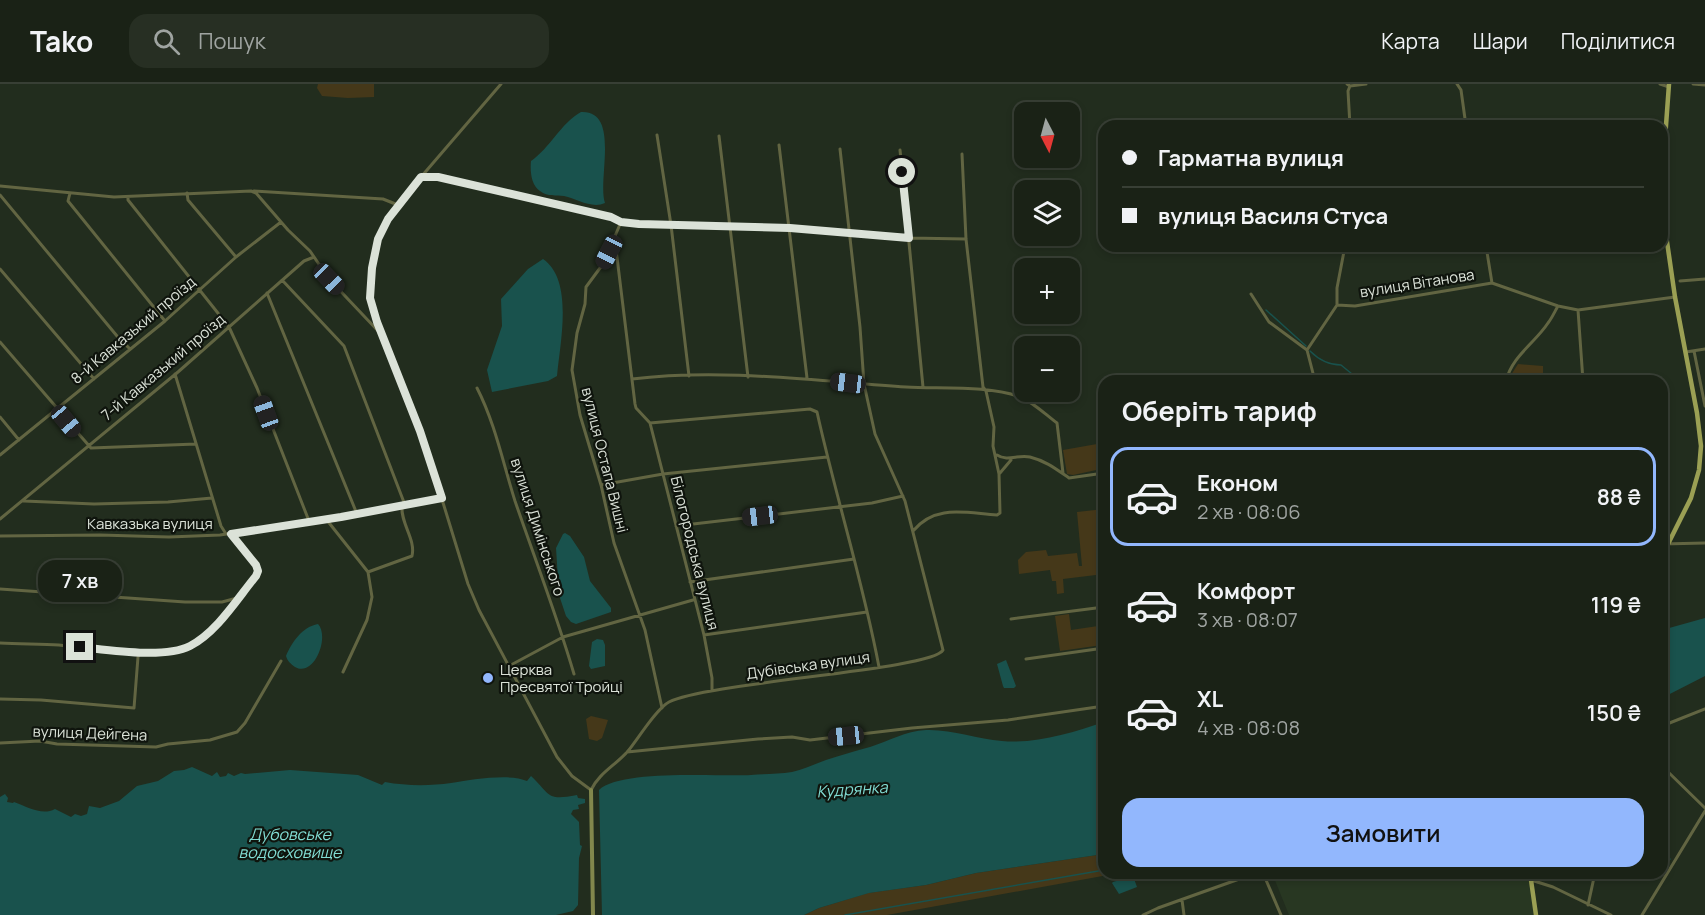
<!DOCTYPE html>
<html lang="uk">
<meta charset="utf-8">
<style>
:root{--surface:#1a2216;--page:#272f23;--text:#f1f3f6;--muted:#9fa4a1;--line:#383f35;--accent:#92b7fd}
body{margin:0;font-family:Manrope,sans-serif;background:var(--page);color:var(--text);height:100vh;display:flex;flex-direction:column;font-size:22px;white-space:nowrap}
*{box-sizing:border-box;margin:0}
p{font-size:20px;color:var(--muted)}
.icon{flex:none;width:33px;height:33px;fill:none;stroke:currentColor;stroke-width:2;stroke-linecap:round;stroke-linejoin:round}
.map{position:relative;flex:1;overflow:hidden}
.panel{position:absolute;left:1098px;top:291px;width:570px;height:504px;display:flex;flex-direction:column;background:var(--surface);border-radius:18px;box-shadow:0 3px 9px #0003,0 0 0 2px var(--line)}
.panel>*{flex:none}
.banner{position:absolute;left:1098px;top:36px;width:570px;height:132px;border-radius:18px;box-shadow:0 3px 9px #0003,0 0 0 2px var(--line);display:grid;align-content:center;height:132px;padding:0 24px;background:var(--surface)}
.needle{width:39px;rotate:174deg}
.controls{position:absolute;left:1014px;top:18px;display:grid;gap:12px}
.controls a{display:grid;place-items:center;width:66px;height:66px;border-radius:12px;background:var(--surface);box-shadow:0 3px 9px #0003,0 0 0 2px var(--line);font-size:30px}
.end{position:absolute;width:27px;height:27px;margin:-14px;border:8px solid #dbe2d8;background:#111;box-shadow:0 0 0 3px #111}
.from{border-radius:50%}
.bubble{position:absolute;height:42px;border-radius:18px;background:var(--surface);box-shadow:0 3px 9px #0003,0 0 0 2px var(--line);font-size:20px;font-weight:600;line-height:42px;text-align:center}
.car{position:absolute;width:18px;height:36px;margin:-18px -9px;border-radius:8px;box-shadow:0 0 4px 2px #0007;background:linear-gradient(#222 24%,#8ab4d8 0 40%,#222 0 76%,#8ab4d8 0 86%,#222 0)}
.banner b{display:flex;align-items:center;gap:21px;height:57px;font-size:22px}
.banner b+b{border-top:2px solid var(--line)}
.banner i{width:15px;height:15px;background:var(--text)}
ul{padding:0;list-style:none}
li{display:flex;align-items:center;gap:18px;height:99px;margin:0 12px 9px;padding:0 12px;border:3px solid transparent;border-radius:18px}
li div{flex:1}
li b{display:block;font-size:22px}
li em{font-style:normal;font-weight:600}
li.on{border-color:var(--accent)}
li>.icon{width:54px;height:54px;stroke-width:1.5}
h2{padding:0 24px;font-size:27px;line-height:72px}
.button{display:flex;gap:12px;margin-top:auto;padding:12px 24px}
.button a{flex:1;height:69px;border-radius:18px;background:var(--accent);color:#111;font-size:24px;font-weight:600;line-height:69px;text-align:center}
header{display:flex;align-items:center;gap:36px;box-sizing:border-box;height:84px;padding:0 30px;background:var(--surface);border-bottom:2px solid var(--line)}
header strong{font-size:28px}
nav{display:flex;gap:33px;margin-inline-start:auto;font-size:21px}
.search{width:420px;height:54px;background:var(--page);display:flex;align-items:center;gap:15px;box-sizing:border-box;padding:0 21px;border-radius:18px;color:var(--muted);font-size:22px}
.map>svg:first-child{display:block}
.built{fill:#283722}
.green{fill:#453819}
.water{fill:#19524d}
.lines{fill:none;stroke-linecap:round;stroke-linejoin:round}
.stream{stroke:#19524d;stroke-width:1.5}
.street{stroke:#626542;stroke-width:3}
.secondary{stroke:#82874c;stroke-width:4}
.primary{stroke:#9ba054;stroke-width:4.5}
.route{stroke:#dbe2d8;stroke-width:8}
.poi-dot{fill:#92b7fd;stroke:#0f140d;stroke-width:2}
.labels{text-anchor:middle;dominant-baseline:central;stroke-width:4.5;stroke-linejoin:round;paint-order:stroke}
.street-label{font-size:15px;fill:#dbe2d8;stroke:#0f140d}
.poi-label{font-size:15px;fill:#dbe2d8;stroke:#0f140d;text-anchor:start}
.water-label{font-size:16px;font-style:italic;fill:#81dcd3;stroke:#0f140d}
</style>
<header>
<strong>Tako</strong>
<div class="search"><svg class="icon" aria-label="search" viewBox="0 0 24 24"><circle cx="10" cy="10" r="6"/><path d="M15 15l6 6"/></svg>Пошук</div>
<nav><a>Карта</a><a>Шари</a><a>Поділитися</a></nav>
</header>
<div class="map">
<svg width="1705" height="831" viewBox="0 0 1705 831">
<rect width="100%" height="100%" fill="#222d1e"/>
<path class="built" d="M1272,789H1529L1535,831H1289Z"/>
<path class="green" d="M318,0H374V13L348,14L322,12L317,4Z
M1518,280L1543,282V293L1532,295V297H1510L1511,291Z
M1097,360L1101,385L1073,391L1067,390L1063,366Z
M1104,425V490L1063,495L1064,509L1057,510L1056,497H1052L1050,486L1019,490L1018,476L1026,468L1046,466L1048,472L1077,469L1079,482H1082L1077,428Z
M1069,530L1071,546L1098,542L1102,561L1060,567L1055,532Z
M591,632L608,636L602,654L597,657L589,655L586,635Z
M1104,770V789H1119L887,831H804L819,824L868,809L926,801L976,789Z"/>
<path class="water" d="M581,28C621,26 597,96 605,119C592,125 577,115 564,112C556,111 548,113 540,107C531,101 530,87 531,77C550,64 561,39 581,28Z
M543,175C574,196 560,259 557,292L548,297L492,308L487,286L502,242L501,215L528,185Z
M565,449L570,452L584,473L590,497L611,524V528L576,540L571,538L566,532L559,511L556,464L563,450Z
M1705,534V592L1662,614V546Z
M318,540C330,553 314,594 295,583C290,579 288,578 286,572C292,558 302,543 318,540Z
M597,555L603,556L605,561V582L591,585L589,582L592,558Z
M1006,576L1016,602L1014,604H1004L1003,602L997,580Z
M1104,638V770L976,789L926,801L869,809L819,824L804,831H602L599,706C621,685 719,693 751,691C764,690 779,690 792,688C804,685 815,680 826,676C841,671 855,667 870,663C889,657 905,647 926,646C951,645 977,655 1002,657C1036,660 1072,649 1104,638Z
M192,683L212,692L217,688L220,693L226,692L228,689L234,692L241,689L245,690L290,686L358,691L382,701L385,698C406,702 430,702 451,699C470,696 510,689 527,697L531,692C551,711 546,717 577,711L578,714L585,715V719L578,721L579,725L573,726L571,730L579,738L580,761L582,762L579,774L578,821L573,827L556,831H0V713L5,710L8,714L7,718L13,719L14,718C28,723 42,732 55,725L71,733L75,730L81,732L87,730L89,722L100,724L119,717L137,702L158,697L174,687L184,686Z
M1133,792L1137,803L1119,810L1112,799L1113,798Z"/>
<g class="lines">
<path class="stream" d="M1266,226L1306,262
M1310,267C1319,276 1329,281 1341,281L1352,290L1361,291
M1662,769L1670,775
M845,831L1104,786"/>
<path class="street" d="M501,0L421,93L383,143L375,166L370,200L372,225L421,347L468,500L479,526L557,673L572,692L591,706C599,689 616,681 628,667C638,655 656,625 669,618C708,598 933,586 943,566L905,417L875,350L864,300L860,243L840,65
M1347,0L1350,2L1348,7L1350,42
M1457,0L1461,6L1466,42
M1660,0L1669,3
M1693,0L1705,1
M1350,2L1366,0
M657,51L671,141L689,292
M719,52L748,293
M779,61L807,294
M900,66L923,303
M423,93H438L611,133L621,138L639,140L790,144L909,154L966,155
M0,102L114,113L251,107L256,109L288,146L310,167L329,195L380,249
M254,107L383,115L398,121
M70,109L68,117L165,237
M187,109L188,116L236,173
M0,111L117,252L130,265
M128,113V116L229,243L257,304L309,437
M621,138L603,180L586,203L585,220L577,249L572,286L580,331L601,401L614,459L645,546L662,624
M615,157L635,320L636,324L650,339L704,551L712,594V606
M1486,162L1492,199
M0,185L94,295
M282,196L344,262L405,421
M1680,197L1705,195
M267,209L357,430
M1251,210L1269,238L1307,266
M1337,221L1355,222L1492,199L1558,222L1578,226L1675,213
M1578,226L1583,297
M0,258L57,324
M1694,267L1705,322
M1686,268L1705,265
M175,290L221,442L226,450
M632,295C721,284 817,297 906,303C939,305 990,301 1020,313C1033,318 1046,331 1057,339L1063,389
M1315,297L1307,266L1337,221V204L1345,162
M1506,297C1512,272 1535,259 1548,239C1552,234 1555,227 1558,222
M477,304C495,339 503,379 515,417C535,475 557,532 574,590
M56,324L91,364L196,360
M0,333L19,356
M650,339L810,325L817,328C836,414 863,497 879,583
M0,371L165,237L236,173L281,138
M997,371C1008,378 1018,370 1030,373C1046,377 1056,385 1069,394L1104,389
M1000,389L1011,376
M601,401L663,390L827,373
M24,417L94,420L168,418L212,414
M0,435L178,288L304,177L314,173
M326,435L368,488L372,513L367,536L343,588
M676,442L872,419L903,412
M913,447C935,420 965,429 997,431L1000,429L999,390L993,362L994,343L986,307L983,303L966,155L962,70
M0,452L100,451L169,453L220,451L326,435L442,414
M1662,460L1705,459
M368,488L412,472C416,455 400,439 402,421
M690,498L854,475
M0,505L185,518H222L237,514
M1011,535L1104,523
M704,551L867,528
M0,559C20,560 40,560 59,561C93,564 162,577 191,561C218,547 238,515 256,492L258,487L256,481L231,450
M1026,575L1104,564
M509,582L563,553L693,516
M0,615L41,616L134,624L138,573L140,568
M1662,642L1705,625
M0,659L40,657L57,660L156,663L168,660L210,656L237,648L245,639L281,577
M627,668L758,655L792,653L810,656L912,644L1008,636L1104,622
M1662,682L1705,724
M1263,789L1281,831
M1531,796L1553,803L1611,831
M1182,816L1184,831
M1588,821L1595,789
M1143,831L1158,824L1256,789
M1642,831L1705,727"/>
<path class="secondary" d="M591,706L593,831"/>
<path class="primary" d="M1662,472L1691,414L1699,386L1701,362L1697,329L1675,213L1663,130V83L1669,0
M1530,789L1536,831"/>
</g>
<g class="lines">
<path class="route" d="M80,563C109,566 164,575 190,562C217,548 237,515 256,492L258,487L256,481L231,450L341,433L442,414L420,347L377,238L370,214L372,184L378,155L388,135L421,93H438L611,133L621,138L639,140L790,144L909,154L902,88"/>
</g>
<circle class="poi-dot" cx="488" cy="594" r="6"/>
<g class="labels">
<g class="street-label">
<text transform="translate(1417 199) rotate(-9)">вулиця Вітанова</text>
<text transform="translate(133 246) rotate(-40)">8-й Кавказький проїзд</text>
<text transform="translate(163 283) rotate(-40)">7-й Кавказький проїзд</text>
<text transform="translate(605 376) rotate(76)">вулиця Остапа Вишні</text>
<text x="150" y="439">Кавказька вулиця</text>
<text transform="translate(538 443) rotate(72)">вулиця Димінського</text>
<text transform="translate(695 469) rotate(76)">Білогородська вулиця</text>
<text transform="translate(808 581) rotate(-8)">Дубівська вулиця</text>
<text transform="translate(90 649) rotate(2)">вулиця Дейгена</text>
</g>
<g class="poi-label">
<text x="500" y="585">Церква<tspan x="500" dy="17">Пресвятої Тройці</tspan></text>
</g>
<g class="water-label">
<text transform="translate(852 705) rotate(-4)">Кудрянка</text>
<text x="290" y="750">Дубовське<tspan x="290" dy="18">водосховище</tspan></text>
</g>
</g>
</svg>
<div class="controls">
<a><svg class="needle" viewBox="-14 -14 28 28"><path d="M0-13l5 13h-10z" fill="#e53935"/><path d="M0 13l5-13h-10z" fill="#9fa4a1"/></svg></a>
<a><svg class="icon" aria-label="layers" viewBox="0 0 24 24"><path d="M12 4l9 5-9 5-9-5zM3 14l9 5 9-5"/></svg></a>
<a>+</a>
<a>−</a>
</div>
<i class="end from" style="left:902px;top:88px"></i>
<i class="end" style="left:80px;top:563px"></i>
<div class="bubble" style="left:38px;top:476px;width:84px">7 хв</div>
<i class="car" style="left:609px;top:168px;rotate:207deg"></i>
<i class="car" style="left:329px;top:195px;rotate:136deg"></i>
<i class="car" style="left:848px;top:299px;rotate:277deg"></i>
<i class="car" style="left:266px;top:329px;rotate:340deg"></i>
<i class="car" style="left:66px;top:337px;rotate:140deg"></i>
<i class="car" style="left:760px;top:432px;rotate:263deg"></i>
<i class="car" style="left:846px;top:652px;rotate:264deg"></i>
<div class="banner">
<b><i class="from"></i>Гарматна вулиця</b>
<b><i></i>вулиця Василя Стуса</b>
</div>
<section class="panel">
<h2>Оберіть тариф</h2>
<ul>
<li class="on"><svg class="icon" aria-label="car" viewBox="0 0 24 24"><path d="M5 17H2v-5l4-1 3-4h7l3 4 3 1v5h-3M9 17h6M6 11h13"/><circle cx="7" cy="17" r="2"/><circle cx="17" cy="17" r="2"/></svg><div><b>Економ</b><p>2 хв · 08:06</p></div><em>88 ₴</em></li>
<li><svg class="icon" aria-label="car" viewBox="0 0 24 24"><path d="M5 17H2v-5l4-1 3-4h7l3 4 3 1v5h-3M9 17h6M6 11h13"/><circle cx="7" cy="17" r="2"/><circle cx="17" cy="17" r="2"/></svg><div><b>Комфорт</b><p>3 хв · 08:07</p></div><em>119 ₴</em></li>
<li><svg class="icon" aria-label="car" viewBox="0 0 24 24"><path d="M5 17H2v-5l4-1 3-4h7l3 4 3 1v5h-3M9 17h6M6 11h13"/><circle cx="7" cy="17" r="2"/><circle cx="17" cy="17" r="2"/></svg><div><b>XL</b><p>4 хв · 08:08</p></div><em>150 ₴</em></li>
</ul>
<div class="button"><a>Замовити</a></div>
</section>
</div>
